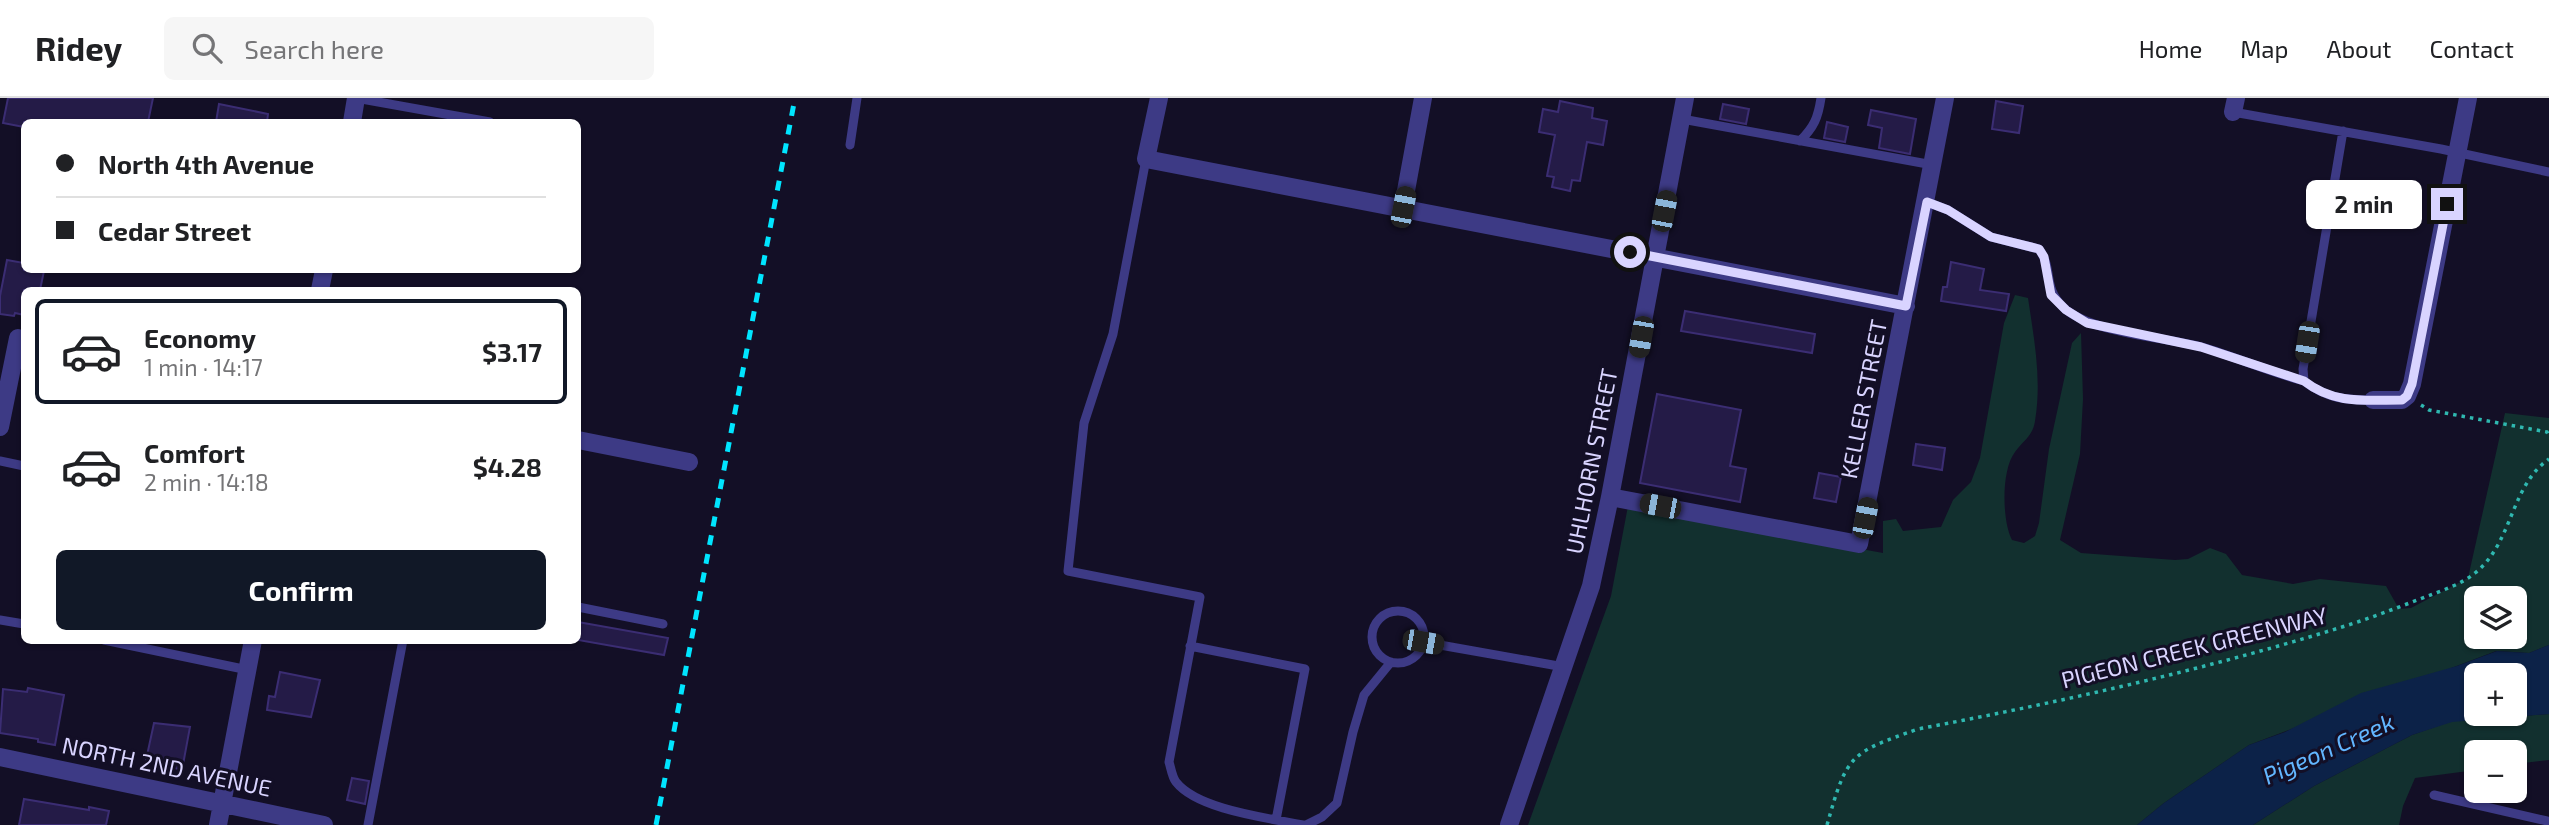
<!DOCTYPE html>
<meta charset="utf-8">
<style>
:root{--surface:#fff;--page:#f6f6f6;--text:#202124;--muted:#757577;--line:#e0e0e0;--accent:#111827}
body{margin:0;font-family:"Exo 2",sans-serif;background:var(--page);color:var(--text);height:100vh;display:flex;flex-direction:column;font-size:26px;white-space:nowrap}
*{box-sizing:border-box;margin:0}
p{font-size:23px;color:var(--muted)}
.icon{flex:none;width:38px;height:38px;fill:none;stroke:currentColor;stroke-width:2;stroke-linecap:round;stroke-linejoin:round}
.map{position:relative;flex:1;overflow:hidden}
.details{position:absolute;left:21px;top:189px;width:560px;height:357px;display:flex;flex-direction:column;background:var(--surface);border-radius:10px;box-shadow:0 2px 5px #0004}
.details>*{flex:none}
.top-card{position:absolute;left:21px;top:21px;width:560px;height:154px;border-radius:10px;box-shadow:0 2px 5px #0004;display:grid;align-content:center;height:154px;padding:0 35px;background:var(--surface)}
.tools{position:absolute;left:2464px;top:488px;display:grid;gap:14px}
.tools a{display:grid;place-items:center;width:63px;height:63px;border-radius:10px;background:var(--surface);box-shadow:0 2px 5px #0004;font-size:35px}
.end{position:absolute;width:32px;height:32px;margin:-16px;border:9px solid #d9d4ff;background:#111;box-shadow:0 0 0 4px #111}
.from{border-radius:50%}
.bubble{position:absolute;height:49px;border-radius:10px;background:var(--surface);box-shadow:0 2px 5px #0004;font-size:23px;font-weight:700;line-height:49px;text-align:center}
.car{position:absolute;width:21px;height:42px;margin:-21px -10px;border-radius:9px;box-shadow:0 0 5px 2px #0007;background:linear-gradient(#222 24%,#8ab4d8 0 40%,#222 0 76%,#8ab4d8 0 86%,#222 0)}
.top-card b{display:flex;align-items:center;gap:24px;height:66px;font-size:26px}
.top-card b+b{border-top:2px solid var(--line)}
.top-card i{width:18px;height:18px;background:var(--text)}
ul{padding:12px 0 0;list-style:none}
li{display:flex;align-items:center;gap:21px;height:105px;margin:0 14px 10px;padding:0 21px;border:4px solid transparent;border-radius:10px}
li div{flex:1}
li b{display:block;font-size:26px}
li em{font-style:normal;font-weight:700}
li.active{border-color:var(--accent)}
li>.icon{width:63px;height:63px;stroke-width:1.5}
.primary-button{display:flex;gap:14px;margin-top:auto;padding:14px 35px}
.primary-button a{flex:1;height:80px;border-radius:10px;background:var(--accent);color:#fff;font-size:28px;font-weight:700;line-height:80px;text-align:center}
header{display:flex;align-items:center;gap:42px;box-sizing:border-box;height:98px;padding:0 35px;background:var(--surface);border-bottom:2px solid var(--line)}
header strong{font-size:33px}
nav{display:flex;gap:38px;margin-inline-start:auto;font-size:24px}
.search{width:490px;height:63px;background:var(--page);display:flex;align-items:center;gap:18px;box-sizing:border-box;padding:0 24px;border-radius:10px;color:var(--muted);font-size:26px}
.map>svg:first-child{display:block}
.green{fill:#12302f;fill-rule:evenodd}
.water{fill:#0c2248;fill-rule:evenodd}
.building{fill:#241b47;stroke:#3b2d73;stroke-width:2}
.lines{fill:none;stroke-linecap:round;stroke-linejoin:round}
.path{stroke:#2fb8b0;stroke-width:3.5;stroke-dasharray:3.5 5;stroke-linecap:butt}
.service{stroke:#3d3a85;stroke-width:9}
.minor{stroke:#3d3a85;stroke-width:18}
.rail{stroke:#00e5ff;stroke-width:5;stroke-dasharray:10 9;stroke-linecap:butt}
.route{stroke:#d9d4ff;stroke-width:9}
.labels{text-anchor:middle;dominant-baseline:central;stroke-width:6;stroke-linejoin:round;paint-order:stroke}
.street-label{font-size:23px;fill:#d9d4ff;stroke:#130f26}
.water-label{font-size:24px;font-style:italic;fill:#62b6ff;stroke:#130f26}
</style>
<header>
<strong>Ridey</strong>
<div class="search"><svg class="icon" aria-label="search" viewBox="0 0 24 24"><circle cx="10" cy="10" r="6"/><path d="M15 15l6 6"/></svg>Search here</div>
<nav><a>Home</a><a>Map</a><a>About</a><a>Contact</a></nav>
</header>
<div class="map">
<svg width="2549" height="727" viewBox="0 0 2549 727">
<rect width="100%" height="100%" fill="#130f26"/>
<path class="green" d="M2015,197L2028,200C2034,241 2042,281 2035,323C2033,338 2023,343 2015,354C2001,372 2002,423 2012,442L2024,445L2035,438L2039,425L2049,351L2072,245L2081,235L2083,301L2080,356L2060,442L2081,455L2175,462L2188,461L2210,450L2226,456L2242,477L2293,486L2320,481L2386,488L2399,511L2411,510L2468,480L2505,315L2549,320V547L2529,555L2496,553L2249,647L2164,705L2137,727H1528L1611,498L1628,408L1883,455V423L1896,421L1903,433L1941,429L1953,402L1971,384L1980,360L2004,225ZM2476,500H2515V539H2476Z
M2549,616V662L2515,666V654H2476V672L2415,680L2403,708L2399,727H2253L2314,688L2412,637L2452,623Z"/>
<path class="water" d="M2549,547V616L2452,624L2412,637L2314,688L2253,727H2137L2164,705L2249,647L2285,634L2361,595L2457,568L2497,553L2529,555ZM2476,578H2515V616H2476Z"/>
<path class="building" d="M8,0H153L148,24H24V29L3,25Z
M1560,3L1593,10L1592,20L1607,23L1603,47L1587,44L1580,83L1572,82L1570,93L1552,89L1554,79L1547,78L1555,37L1539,34L1543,11L1558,14Z
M1996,3L2023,8L2019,35L1992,31Z
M219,6L268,16L267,24H216Z
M1723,6L1749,11L1746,26L1720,21Z
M1871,12L1916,21L1910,56L1879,50L1882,30L1868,27Z
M1827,24L1848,29L1845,44L1824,40Z
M7,162L24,165V172L44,173L40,192H24V217L15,215L14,218L0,216V198Z
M1951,164L1984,171L1980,192L2009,196L2006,213L1941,203L1943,189H1947Z
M1685,213L1815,236L1812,255L1681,233Z
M1657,296L1741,312L1730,368L1746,371L1740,404L1640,385Z
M1916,346L1945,350L1942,372L1913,367Z
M1819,375L1841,379L1836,404L1814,400Z
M578,524L668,540L664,557L578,542Z
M280,574L320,582L311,619L267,612L269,598L275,599Z
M28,590L64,597L55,647L38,644V641L0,635L3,591L27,594Z
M154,625L190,629L182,672L146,662Z
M352,680L369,683L365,706L347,702Z
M24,701L89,712V709L109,713L106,727H19Z"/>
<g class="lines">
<path class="path" d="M2421,307L2429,312L2547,334L2549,338
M1827,727C1847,656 1850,655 1918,631C2061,604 2204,572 2342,529C2371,520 2399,509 2428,498C2443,492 2462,486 2475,475C2513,445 2510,388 2549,361"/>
<path class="service" d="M356,0L490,24
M2233,14L2441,51L2549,74
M1682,21L1933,67
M2343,33L2303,271L2304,283C2327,301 2346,302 2373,302
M1800,43C1814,29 1818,20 1821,0
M850,47L857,0
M1146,61L1113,236L1084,325L1068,473L1200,499L1169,664C1171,670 1172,679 1176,684C1198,712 1269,720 1303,727
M1927,104L1948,112L1991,139L2039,151C2054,172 2042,188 2063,209C2090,235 2164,239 2202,249C2236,259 2270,274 2304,283
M0,363L24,368
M578,509L663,526
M1372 539a26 26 0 1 1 52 0a26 26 0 1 1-52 0Z
M0,522L24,526
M104,542L248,572
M1423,544L1564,569
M1190,548L1305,571L1276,722
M2434,697L2547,723V727
M368,727L403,542
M1306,727L1322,719L1337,705L1353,634L1364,597L1391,564"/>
<path class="minor" d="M1159,0L1146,61L1906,208
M2233,14L2236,0
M352,24L356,0
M1403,109L1423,0
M320,192L324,172
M2373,302H2402L2407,298L2412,286L2468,0
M0,329L18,240
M578,342L689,364
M1610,399L1859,446L1945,0
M0,659L324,727
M218,727L253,542
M1509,727L1591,488L1610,399L1685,0"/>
<path class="rail" d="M656,727L795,0"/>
</g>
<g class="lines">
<path class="route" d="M1630,154L1906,208L1927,104L1948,112L1991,139L2039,151L2044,159L2051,197L2066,212L2087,225L2201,249L2304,283C2335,307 2366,302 2402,302L2407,298L2412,286L2447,106"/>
</g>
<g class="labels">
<g class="street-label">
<text transform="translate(1863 301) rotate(-79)">KELLER STREET</text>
<text transform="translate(1591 363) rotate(-79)">UHLHORN STREET</text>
<text transform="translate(2194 549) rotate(-14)">PIGEON CREEK GREENWAY</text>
<text transform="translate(167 668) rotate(12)">NORTH 2ND AVENUE</text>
</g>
<g class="water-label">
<text transform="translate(2328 650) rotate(-24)">Pigeon Creek</text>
</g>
</g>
</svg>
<div class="tools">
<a><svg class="icon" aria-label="layers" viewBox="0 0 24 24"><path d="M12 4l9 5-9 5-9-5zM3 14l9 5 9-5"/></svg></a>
<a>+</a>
<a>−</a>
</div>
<i class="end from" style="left:1630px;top:154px"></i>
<i class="end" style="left:2447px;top:106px"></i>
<div class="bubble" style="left:2306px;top:82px;width:116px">2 min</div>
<i class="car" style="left:1403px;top:109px;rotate:11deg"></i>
<i class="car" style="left:1664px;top:113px;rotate:11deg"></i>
<i class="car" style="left:1641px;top:239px;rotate:190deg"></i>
<i class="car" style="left:2307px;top:244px;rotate:189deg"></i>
<i class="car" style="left:1660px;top:408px;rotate:281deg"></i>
<i class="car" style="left:1865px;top:420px;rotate:11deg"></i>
<i class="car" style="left:1423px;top:544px;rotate:100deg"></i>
<div class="top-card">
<b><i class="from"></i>North 4th Avenue</b>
<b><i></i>Cedar Street</b>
</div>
<section class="details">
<ul>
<li class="active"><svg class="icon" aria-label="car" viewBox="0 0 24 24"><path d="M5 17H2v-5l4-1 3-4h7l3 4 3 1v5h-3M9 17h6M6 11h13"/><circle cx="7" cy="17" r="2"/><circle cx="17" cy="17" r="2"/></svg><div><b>Economy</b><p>1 min · 14:17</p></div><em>$3.17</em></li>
<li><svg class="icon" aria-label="car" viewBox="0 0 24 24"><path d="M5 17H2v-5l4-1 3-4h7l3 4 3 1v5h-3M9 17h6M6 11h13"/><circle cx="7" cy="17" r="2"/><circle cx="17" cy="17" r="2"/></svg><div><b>Comfort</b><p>2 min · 14:18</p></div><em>$4.28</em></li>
</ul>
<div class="primary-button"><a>Confirm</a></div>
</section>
</div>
